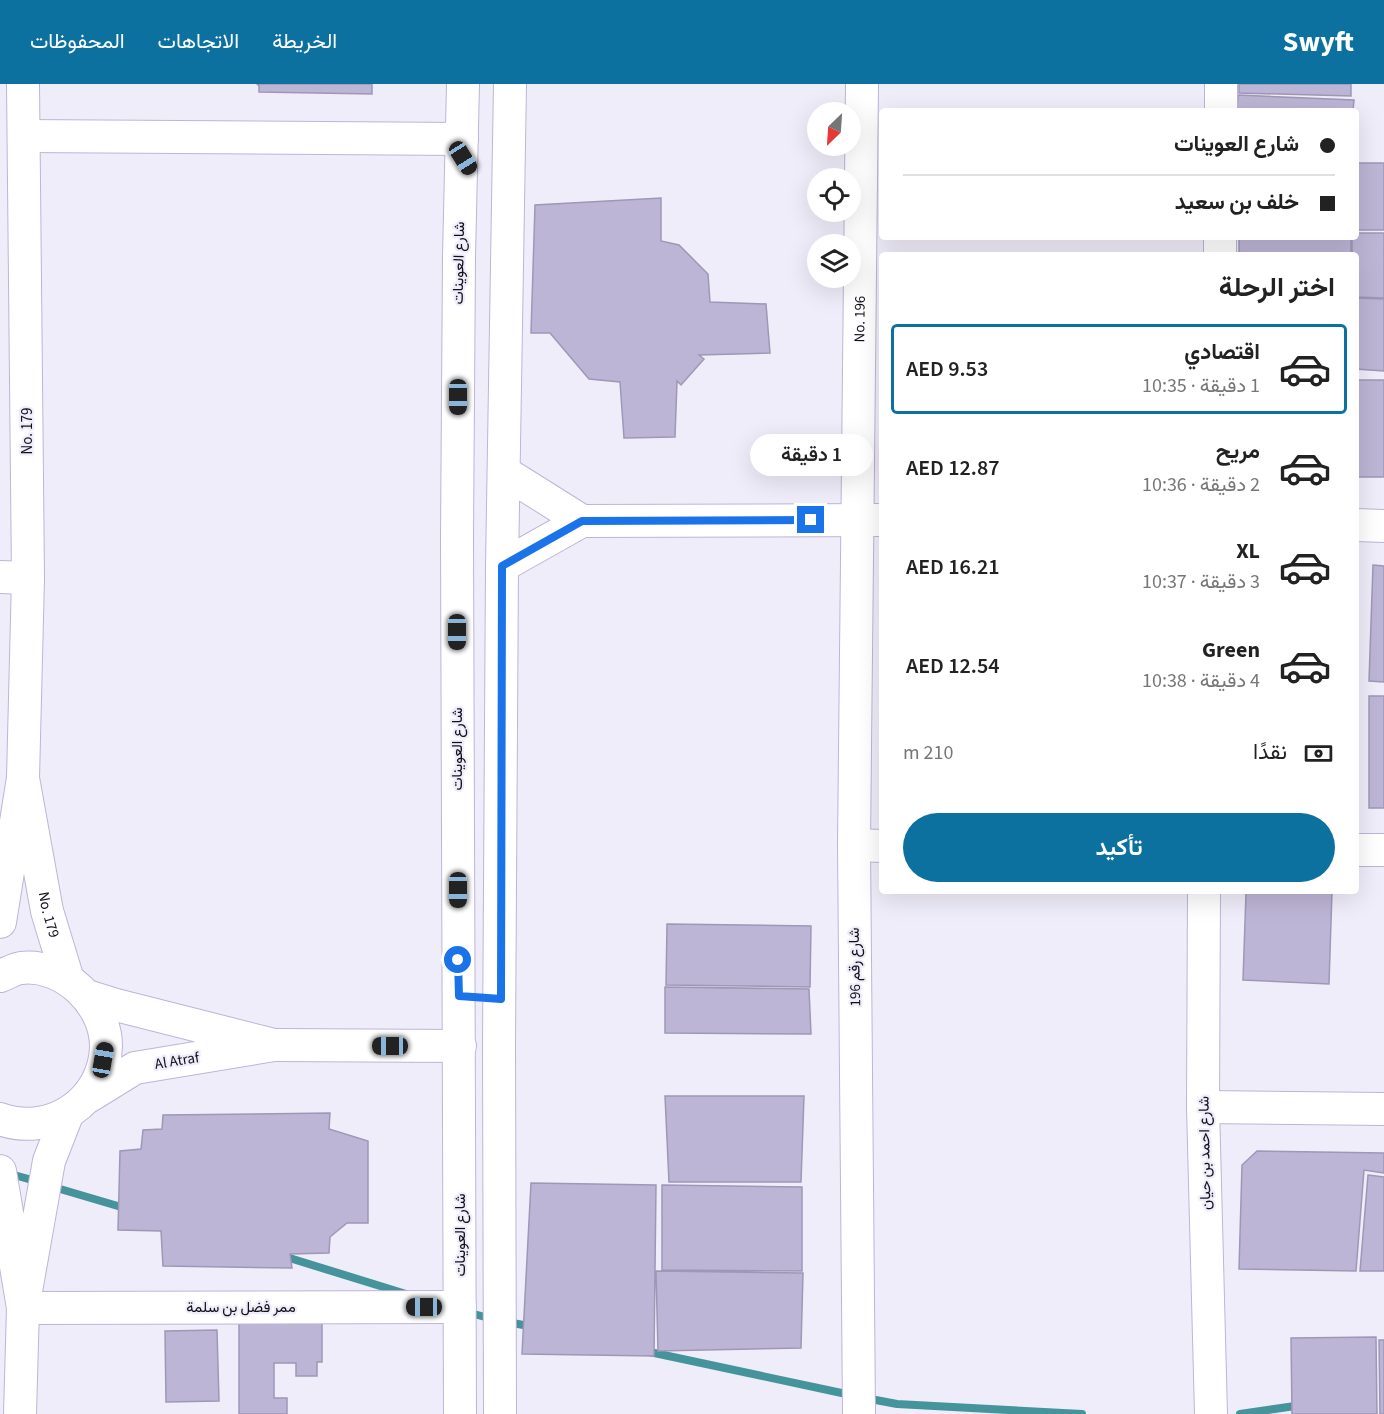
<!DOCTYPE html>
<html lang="ar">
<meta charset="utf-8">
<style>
:root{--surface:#fff;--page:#f6f6f6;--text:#222;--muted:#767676;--line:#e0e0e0;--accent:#0c719e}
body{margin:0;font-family:"Source Sans 3",Vazirmatn,sans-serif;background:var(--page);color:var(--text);direction:rtl;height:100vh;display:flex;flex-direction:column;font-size:22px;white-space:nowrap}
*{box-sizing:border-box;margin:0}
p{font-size:20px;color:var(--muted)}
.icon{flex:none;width:33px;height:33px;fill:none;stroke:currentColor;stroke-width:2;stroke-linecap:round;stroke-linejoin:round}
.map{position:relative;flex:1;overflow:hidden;direction:ltr}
.sheet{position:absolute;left:879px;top:168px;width:480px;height:642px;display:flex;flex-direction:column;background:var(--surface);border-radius:6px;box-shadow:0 6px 24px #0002;direction:rtl}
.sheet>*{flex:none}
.hud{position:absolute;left:879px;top:24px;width:480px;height:132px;border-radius:6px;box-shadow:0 6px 24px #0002;direction:rtl;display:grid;align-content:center;height:132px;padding:0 24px;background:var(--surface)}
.needle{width:39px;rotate:205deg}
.tools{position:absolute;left:807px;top:18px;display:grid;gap:12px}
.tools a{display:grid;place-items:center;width:54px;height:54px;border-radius:50%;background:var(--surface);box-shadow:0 6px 24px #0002;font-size:30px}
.end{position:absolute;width:27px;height:27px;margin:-14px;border:8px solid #1a73e8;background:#fff;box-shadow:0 0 0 3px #fff}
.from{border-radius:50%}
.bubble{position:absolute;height:42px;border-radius:21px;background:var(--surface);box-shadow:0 6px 24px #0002;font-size:20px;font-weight:600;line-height:42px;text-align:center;direction:rtl}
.car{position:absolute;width:18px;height:36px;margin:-18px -9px;border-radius:8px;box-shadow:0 0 4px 2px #0007;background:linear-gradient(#222 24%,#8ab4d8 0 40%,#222 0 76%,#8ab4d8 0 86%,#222 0)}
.hud b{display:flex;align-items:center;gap:21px;height:57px;font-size:22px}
.hud b+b{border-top:2px solid var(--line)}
.hud i{width:15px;height:15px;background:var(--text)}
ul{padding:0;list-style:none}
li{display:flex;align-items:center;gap:18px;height:90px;margin:0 12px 9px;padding:0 12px;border:3px solid transparent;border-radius:6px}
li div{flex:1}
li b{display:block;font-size:22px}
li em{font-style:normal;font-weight:600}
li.on{border-color:var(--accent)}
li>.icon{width:54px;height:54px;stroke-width:1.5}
h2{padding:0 24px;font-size:27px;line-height:72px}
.pay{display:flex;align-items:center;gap:15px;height:66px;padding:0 24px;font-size:22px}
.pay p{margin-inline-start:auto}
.action{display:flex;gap:12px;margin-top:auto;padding:12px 24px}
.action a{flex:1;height:69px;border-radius:36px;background:var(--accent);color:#fff;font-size:24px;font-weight:600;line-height:69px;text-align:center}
header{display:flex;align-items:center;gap:36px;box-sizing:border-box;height:84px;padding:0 30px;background:var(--accent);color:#fff}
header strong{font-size:28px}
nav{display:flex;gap:33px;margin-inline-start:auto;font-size:21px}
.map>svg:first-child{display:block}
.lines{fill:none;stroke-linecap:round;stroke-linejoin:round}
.stream{stroke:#46949b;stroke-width:8}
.building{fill:#bdb5d5;stroke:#9e97b6;stroke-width:1.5}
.minor-casing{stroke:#bdb5d6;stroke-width:34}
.minor{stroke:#fff;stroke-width:32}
.route{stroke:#1a73e8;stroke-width:8}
.labels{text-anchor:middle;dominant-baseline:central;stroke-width:4.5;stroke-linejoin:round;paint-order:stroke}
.street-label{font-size:15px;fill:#110e19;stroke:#f0edfa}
</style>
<header>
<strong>Swyft</strong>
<nav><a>الخريطة</a><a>الاتجاهات</a><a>المحفوظات</a></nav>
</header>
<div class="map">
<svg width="1384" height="1330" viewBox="0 0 1384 1330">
<rect width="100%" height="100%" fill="#f0edfa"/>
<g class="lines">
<path class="stream" d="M7,1089L39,1098
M50,1102L128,1125
M283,1172L406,1210
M466,1228L493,1235
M507,1238L534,1243
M645,1267L851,1311
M865,1314L897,1320L1082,1330
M1240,1330L1302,1321"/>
</g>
<path class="building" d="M257,0H372V10L259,8V2Z
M1239,0H1351V12L1239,9Z
M1238,11L1354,16L1353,27H1237Z
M1356,79H1384V146H1356Z
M661,114V157L679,161L708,190L710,218L766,220L770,269L699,271L704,275L681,301L677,297L675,353L624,354L620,298L589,295L550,249H531L535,121Z
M1356,149H1384V214L1356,213V171H1352V153H1356Z
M1239,153H1351V171H1239Z
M1356,214L1384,215V287L1356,285Z
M1356,296H1384V393H1356Z
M1373,481L1384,482V598L1369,597Z
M1369,612H1384V724H1369Z
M1248,807H1332L1329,900L1243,896L1246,809Z
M667,840L811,842L810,903L666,901Z
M665,903L809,905L811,950L665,949Z
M665,1012H804L801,1098H669Z
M330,1029L329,1045L368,1057V1139H347L330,1153L329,1169L290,1170L292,1184L163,1182L161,1147L118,1146L120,1067L141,1065L143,1046L162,1045L163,1031Z
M1257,1067L1384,1069V1089L1364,1086L1356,1187L1239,1185L1242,1081Z
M1368,1091L1384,1093V1187H1360Z
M531,1099L656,1101L654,1272L522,1270Z
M662,1101L802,1103V1187L662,1186Z
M656,1187L803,1189L801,1264L658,1267Z
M239,1239H322V1278H317V1292H296V1279H274V1314H287V1330H239Z
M217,1246L219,1317L166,1318L165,1247Z
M1376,1253L1377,1330H1292L1291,1254Z
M1379,1256H1384V1330H1380Z"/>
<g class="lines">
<defs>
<g id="minor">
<path d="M1221,27V0"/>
<path d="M25,52L462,55"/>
<path d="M1220,171V153"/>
<path d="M504,388L582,437"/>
<path d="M1356,441L1384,442"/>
<path d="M502,482L582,437L882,436"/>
<path d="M0,493L28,494"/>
<path d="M23,694L28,494L23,0"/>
<path d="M854,761L882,762"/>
<path d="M1356,766H1384"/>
<path d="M1204,807L1203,1023L1211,1330"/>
<path id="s1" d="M0,838L23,694L47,827L68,896"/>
<path d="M0,892C6,890 14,885 21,884C64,879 106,920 106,962C105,1018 50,1053 0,1035"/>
<path d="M87,912L116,921L274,961L135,984L88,1013"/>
<path d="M274,961L460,962"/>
<path d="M1203,1023L1384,1025"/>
<path d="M0,1087L23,1224L49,1077L67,1031"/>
<path d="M20,1330L23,1224L460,1223"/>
<path d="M460,1330L457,454L459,172L463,0"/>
<path d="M500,1330L499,962L502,482L510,0"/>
<path id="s2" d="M859,1330L854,761L862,0"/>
</g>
</defs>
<use href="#minor" class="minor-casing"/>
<use href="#minor" class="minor"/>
</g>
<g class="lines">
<path class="route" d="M458,876L459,912L501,915L502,482L582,437L811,436"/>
</g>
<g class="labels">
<g class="street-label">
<text transform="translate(459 179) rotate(-89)">شارع العوينات</text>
<text stroke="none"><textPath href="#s2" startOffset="1095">No. 196</textPath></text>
<text transform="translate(27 347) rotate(-90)">No. 179</text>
<text transform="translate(457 665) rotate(-90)">شارع العوينات</text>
<text stroke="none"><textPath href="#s1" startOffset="285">No. 179</textPath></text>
<text transform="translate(855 883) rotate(-91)">شارع رقم 196</text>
<text transform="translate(177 977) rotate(-9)">Al Atraf</text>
<text transform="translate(1205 1069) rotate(-91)">شارع احمد بن حيان</text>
<text transform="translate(460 1151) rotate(-90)">شارع العوينات</text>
<text x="241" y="1223">ممر فضل بن سلمة</text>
</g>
</g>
</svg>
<div class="tools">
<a><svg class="needle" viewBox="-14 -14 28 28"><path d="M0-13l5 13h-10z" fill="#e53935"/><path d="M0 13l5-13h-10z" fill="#767676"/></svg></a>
<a><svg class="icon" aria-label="locate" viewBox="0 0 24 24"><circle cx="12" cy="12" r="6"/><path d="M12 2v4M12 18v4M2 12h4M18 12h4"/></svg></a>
<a><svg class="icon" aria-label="layers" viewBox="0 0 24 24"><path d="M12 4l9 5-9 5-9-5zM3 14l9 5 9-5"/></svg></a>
</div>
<i class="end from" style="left:458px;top:876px"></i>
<i class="end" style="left:811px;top:436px"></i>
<div class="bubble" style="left:750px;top:350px;width:123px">1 دقيقة</div>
<i class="car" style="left:463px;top:74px;rotate:148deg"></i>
<i class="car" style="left:458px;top:313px;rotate:180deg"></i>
<i class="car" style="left:457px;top:548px;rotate:180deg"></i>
<i class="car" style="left:458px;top:806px;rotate:180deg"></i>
<i class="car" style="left:390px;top:962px;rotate:270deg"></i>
<i class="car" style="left:103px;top:976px;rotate:10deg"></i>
<i class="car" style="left:424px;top:1223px;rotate:270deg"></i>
<div class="hud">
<b><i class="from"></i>شارع العوينات</b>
<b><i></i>خلف بن سعيد</b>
</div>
<section class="sheet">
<h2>اختر الرحلة</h2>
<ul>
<li class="on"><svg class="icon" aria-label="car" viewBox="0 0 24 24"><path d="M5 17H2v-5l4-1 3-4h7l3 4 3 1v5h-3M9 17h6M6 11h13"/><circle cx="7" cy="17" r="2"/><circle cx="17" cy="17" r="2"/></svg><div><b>اقتصادي</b><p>1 دقيقة · 10:35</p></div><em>AED 9.53</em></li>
<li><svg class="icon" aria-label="car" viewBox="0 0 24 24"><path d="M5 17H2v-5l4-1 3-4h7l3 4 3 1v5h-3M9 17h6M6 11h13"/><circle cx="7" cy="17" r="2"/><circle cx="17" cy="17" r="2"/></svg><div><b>مريح</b><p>2 دقيقة · 10:36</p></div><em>AED 12.87</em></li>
<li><svg class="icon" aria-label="car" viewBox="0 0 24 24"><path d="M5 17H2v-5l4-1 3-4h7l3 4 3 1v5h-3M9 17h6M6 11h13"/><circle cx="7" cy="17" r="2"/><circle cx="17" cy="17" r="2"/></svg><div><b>XL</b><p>3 دقيقة · 10:37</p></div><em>AED 16.21</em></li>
<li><svg class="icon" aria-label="car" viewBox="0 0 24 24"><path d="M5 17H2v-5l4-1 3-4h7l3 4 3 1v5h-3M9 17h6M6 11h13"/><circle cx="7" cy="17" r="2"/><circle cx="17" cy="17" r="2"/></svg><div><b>Green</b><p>4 دقيقة · 10:38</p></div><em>AED 12.54</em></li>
</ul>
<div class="pay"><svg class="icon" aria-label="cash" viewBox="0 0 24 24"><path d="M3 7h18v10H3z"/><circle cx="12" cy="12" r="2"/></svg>نقدًا<p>210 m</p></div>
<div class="action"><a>تأكيد</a></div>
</section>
</div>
